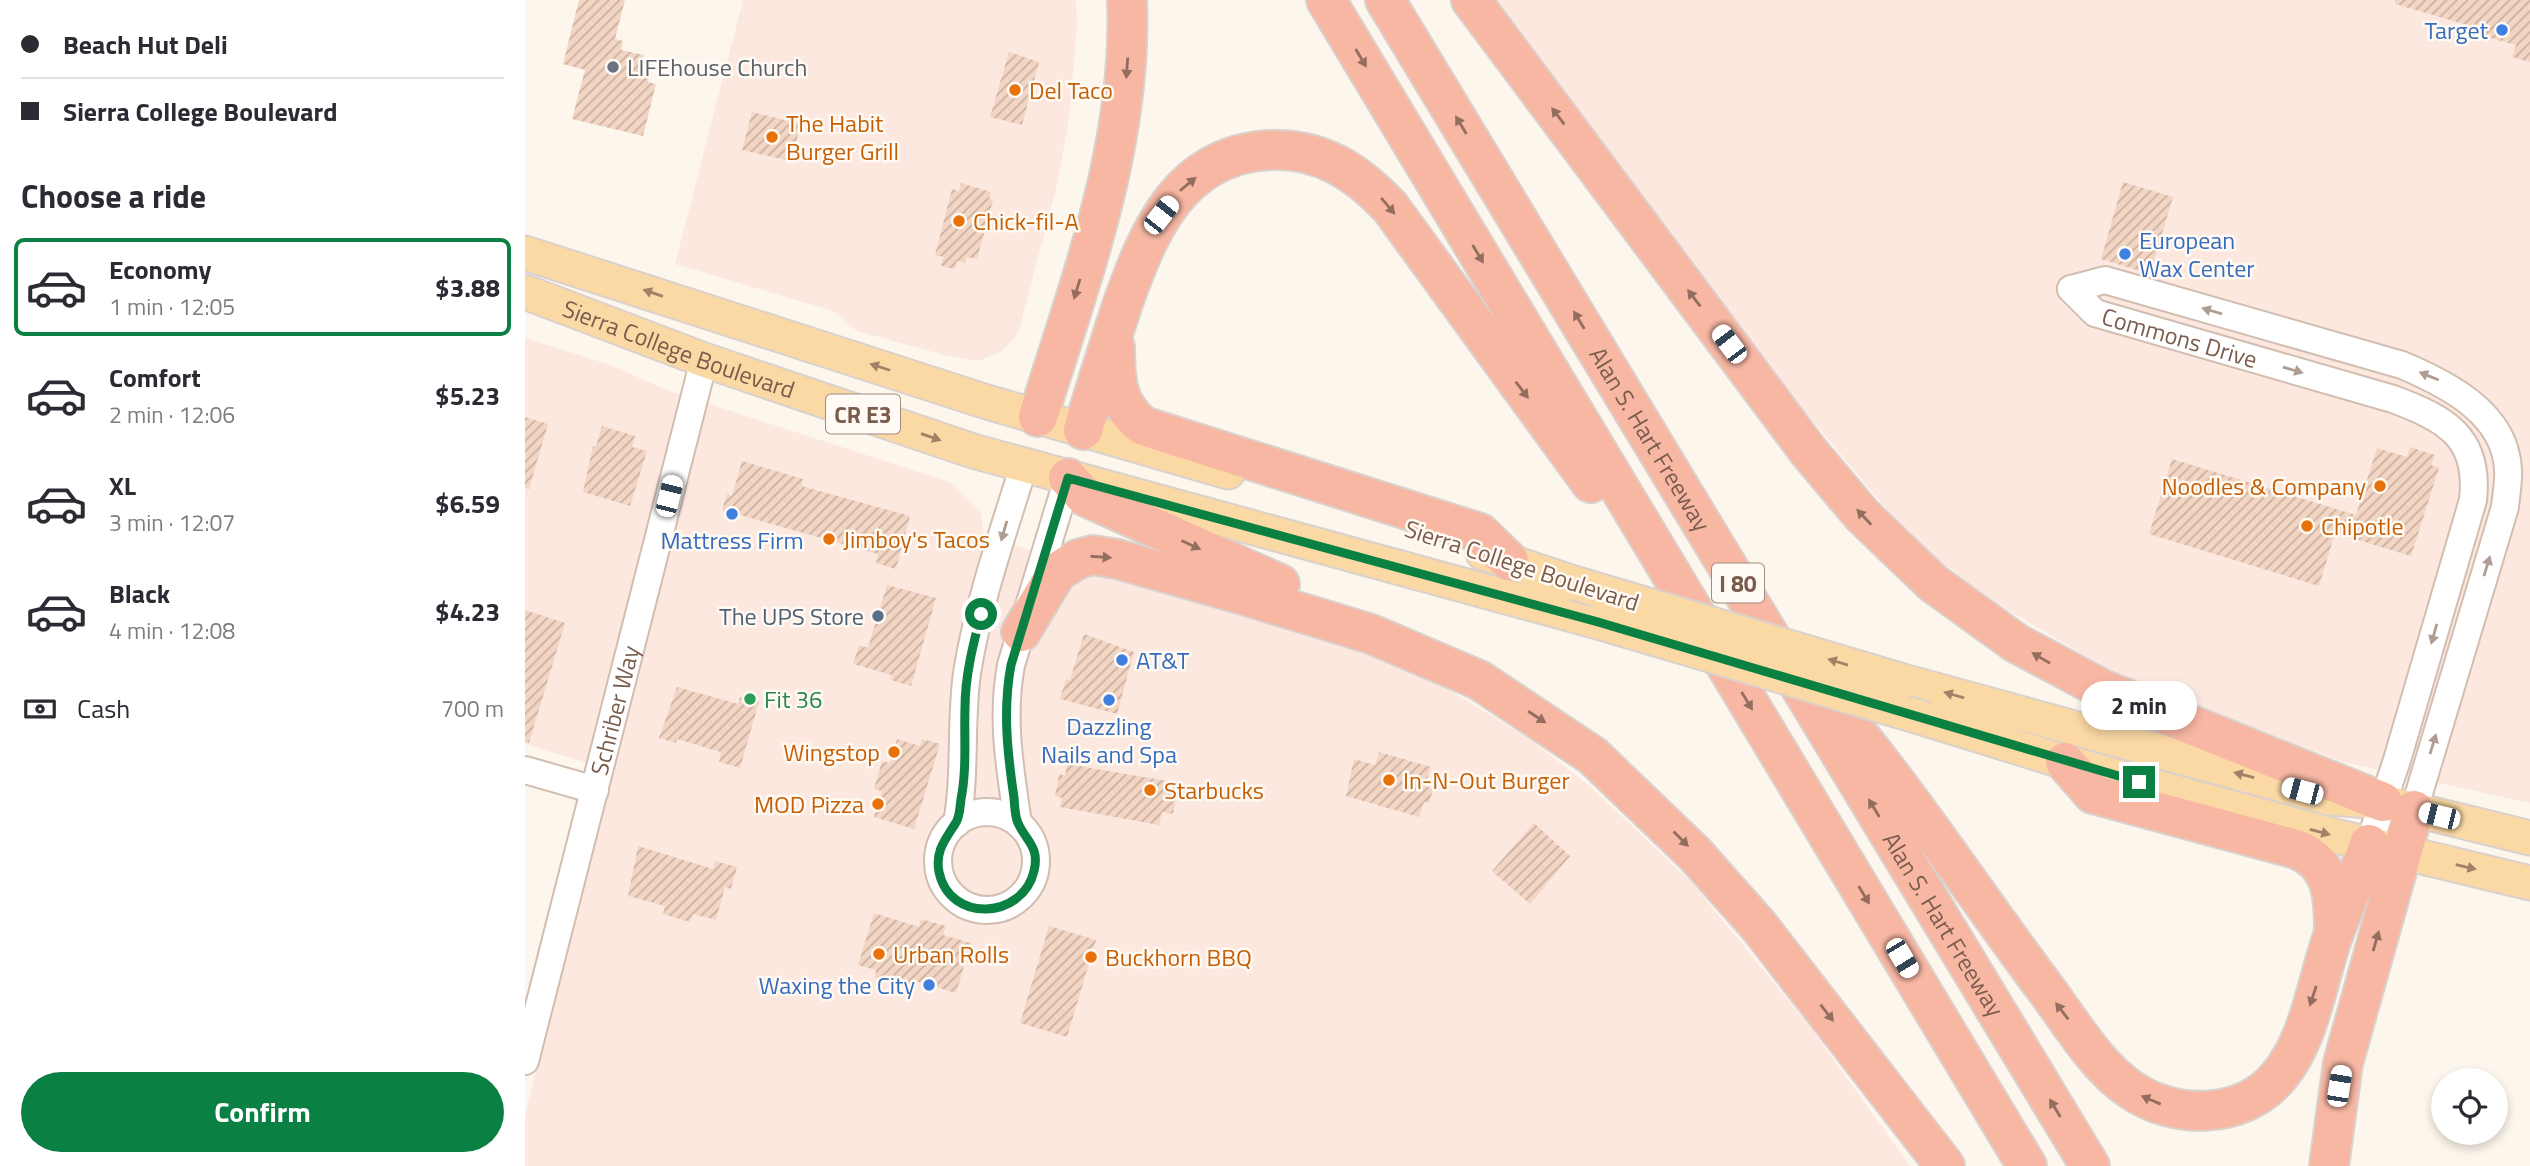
<!DOCTYPE html>
<meta charset="utf-8">
<style>
:root{--surface:#fff;--page:#f7f7f7;--text:#2b2b33;--muted:#7c7c81;--line:#e1e1e2;--accent:#0b8043}
body{margin:0;font-family:"Titillium Web",sans-serif;background:var(--page);color:var(--text);height:100vh;display:flex;flex-direction:column;font-size:26px;white-space:nowrap}
*{box-sizing:border-box;margin:0}
p{font-size:23px;color:var(--muted)}
.icon{flex:none;width:38px;height:38px;fill:none;stroke:currentColor;stroke-width:2;stroke-linecap:round;stroke-linejoin:round}
.map{position:relative;flex:1;overflow:hidden}
.details{display:flex;flex-direction:column;background:var(--surface);width:525px}
.details>*{flex:none}
.hud{display:grid;align-content:center;height:154px;padding:0 21px;background:var(--surface)}
.tools{position:absolute;left:1906px;top:1068px;display:grid;gap:14px}
.tools a{display:grid;place-items:center;width:77px;height:77px;border-radius:50%;background:var(--surface);box-shadow:0 4px 10px #0003;font-size:35px}
.end{position:absolute;width:32px;height:32px;margin:-16px;border:9px solid #0b8043;background:#fff;box-shadow:0 0 0 4px #fff}
.from{border-radius:50%}
.bubble{position:absolute;height:49px;border-radius:24px;background:var(--surface);box-shadow:0 4px 10px #0003;font-size:23px;font-weight:700;line-height:49px;text-align:center}
.car{position:absolute;width:21px;height:42px;margin:-21px -10px;border-radius:9px;box-shadow:0 0 5px 2px #0007;background:linear-gradient(#fff 24%,#345 0 40%,#fff 0 76%,#345 0 86%,#fff 0)}
.hud b{display:flex;align-items:center;gap:24px;height:66px;font-size:26px}
.hud b+b{border-top:2px solid var(--line)}
.hud i{width:18px;height:18px;background:var(--text)}
ul{padding:0;list-style:none}
li{display:flex;align-items:center;gap:21px;height:98px;margin:0 14px 10px;padding:0 7px;border:4px solid transparent;border-radius:10px}
li div{flex:1}
li b{display:block;font-size:26px}
li em{font-style:normal;font-weight:700}
li.selected{border-color:var(--accent)}
li>.icon{width:63px;height:63px;stroke-width:1.5}
h2{padding:0 21px;font-size:32px;line-height:84px}
.pay{display:flex;align-items:center;gap:18px;height:77px;padding:0 21px;font-size:26px}
.pay p{margin-inline-start:auto}
.cta{display:flex;gap:14px;margin-top:auto;padding:14px 21px}
.cta a{flex:1;height:80px;border-radius:42px;background:var(--accent);color:#fff;font-size:28px;font-weight:700;line-height:80px;text-align:center}
main{display:flex;flex:1;min-height:0}
.map>svg:first-child{display:block}
.commercial{fill:#fde8e0}
.building{fill:url(#building-hatch)}
.lines{fill:none;stroke-linecap:round;stroke-linejoin:round}
.minor-casing{stroke:#d1beb0;stroke-width:30}
.major-casing{stroke:#dad1cd;stroke-width:37}
.highway-casing{stroke:#dad1cd;stroke-width:42}
.minor{stroke:#fff;stroke-width:26}
.major{stroke:#fbd9a5;stroke-width:33}
.highway{stroke:#f7b7a3;stroke-width:38}
.major-bridge-casing{stroke:#dad1cd;stroke-width:37;stroke-linecap:butt}
.major-bridge{stroke:#fbd9a5;stroke-width:33}
.oneway{fill:#936e5e}
.oneway2{fill:#a18267}
.oneway3{fill:#af9d94}
.route{stroke:#0b8043;stroke-width:9}
.shop-dot{fill:#3f7fe0;stroke:#fffaf3;stroke-width:2.5}
.worship-dot{fill:#6b7280;stroke:#fffaf3;stroke-width:2.5}
.food-dot{fill:#e8710a;stroke:#fffaf3;stroke-width:2.5}
.service-dot{fill:#5c6f8a;stroke:#fffaf3;stroke-width:2.5}
.leisure-dot{fill:#2e9e5b;stroke:#fffaf3;stroke-width:2.5}
.labels{text-anchor:middle;dominant-baseline:central;stroke-width:5;stroke-linejoin:round;paint-order:stroke}
.shield{fill:#fffaf3;stroke:#a28b7f;stroke-width:2}
.shield-label{font-size:23px;font-weight:bold;fill:#7a5c4d}
.shop-label{font-size:24px;fill:#366cbe;stroke:#fffaf3;text-anchor:end}
.worship-label{font-size:24px;fill:#5b616d;stroke:#fffaf3;text-anchor:start}
.food-label{font-size:24px;fill:#c56008;stroke:#fffaf3;text-anchor:start}
.street-label{font-size:24px;fill:#7a5c4d;stroke:#fffaf3}
.service-label{font-size:24px;fill:#4e5e75;stroke:#fffaf3;text-anchor:end}
.leisure-label{font-size:24px;fill:#27864d;stroke:#fffaf3;text-anchor:start}
</style>
<main>
<section class="details">
<div class="hud">
<b><i class="from"></i>Beach Hut Deli</b>
<b><i></i>Sierra College Boulevard</b>
</div>
<h2>Choose a ride</h2>
<ul>
<li class="selected"><svg class="icon" aria-label="car" viewBox="0 0 24 24"><path d="M5 17H2v-5l4-1 3-4h7l3 4 3 1v5h-3M9 17h6M6 11h13"/><circle cx="7" cy="17" r="2"/><circle cx="17" cy="17" r="2"/></svg><div><b>Economy</b><p>1 min · 12:05</p></div><em>$3.88</em></li>
<li><svg class="icon" aria-label="car" viewBox="0 0 24 24"><path d="M5 17H2v-5l4-1 3-4h7l3 4 3 1v5h-3M9 17h6M6 11h13"/><circle cx="7" cy="17" r="2"/><circle cx="17" cy="17" r="2"/></svg><div><b>Comfort</b><p>2 min · 12:06</p></div><em>$5.23</em></li>
<li><svg class="icon" aria-label="car" viewBox="0 0 24 24"><path d="M5 17H2v-5l4-1 3-4h7l3 4 3 1v5h-3M9 17h6M6 11h13"/><circle cx="7" cy="17" r="2"/><circle cx="17" cy="17" r="2"/></svg><div><b>XL</b><p>3 min · 12:07</p></div><em>$6.59</em></li>
<li><svg class="icon" aria-label="car" viewBox="0 0 24 24"><path d="M5 17H2v-5l4-1 3-4h7l3 4 3 1v5h-3M9 17h6M6 11h13"/><circle cx="7" cy="17" r="2"/><circle cx="17" cy="17" r="2"/></svg><div><b>Black</b><p>4 min · 12:08</p></div><em>$4.23</em></li>
</ul>
<div class="pay"><svg class="icon" aria-label="cash" viewBox="0 0 24 24"><path d="M3 7h18v10H3z"/><circle cx="12" cy="12" r="2"/></svg>Cash<p>700 m</p></div>
<div class="cta"><a>Confirm</a></div>
</section>
<div class="map">
<svg width="2005" height="1166" viewBox="0 0 2005 1166">
<defs>
<pattern id="building-hatch" width="6" height="6" patternUnits="userSpaceOnUse" patternTransform="scale(1.75)"><rect width="6" height="6" fill="#f3d5c3"/><path d="M-1 1l2-2M0 6l6-6M5 7l2-2" fill="none" stroke="#cab0a1"/></pattern>
</defs>
<rect width="100%" height="100%" fill="#fdf6ec"/>
<path class="commercial" d="M218,0H551L552,26L544,119L532,185L493,334L476,352L453,361L419,355L332,331L308,311L150,264Z
M972,0H2005V803L1818,762L1597,677L1464,599L1386,538L1266,395Z
M0,338L83,364L142,390L427,483L456,512L459,536L811,643L906,679L1005,739L1068,789L1167,883L1286,1028L1385,1166H0V1117L82,769L0,744Z"/>
<path class="building" d="M54,0H100L90,39L98,41L96,50L119,55L117,61L127,64L123,82L131,84L118,136L47,119L60,70L38,64Z
M1870,0H2005V62L1987,57L1991,45L1947,33L1949,27L1870,4Z
M484,52L514,62L497,125L465,117Z
M227,112L276,124L266,161L217,150Z
M1598,182L1648,197L1625,274L1576,259Z
M436,183L466,192L464,198L468,200L452,259L442,257L440,263L432,261L430,269L416,266L419,257L410,255L427,189L434,191Z
M0,417L23,424L4,489L0,488Z
M77,426L110,436L107,447L122,451L105,506L58,492L68,446H71Z
M1885,447L1910,455L1906,465L1914,468L1886,556L1810,533L1794,586L1624,534L1647,459L1831,515L1852,448L1882,457Z
M217,461L278,479L276,486L385,516L371,569L351,563L353,554L197,510L202,494L207,496Z
M362,585L411,598L386,686L366,680L367,675L328,664L334,645L343,648Z
M0,610L40,623L4,743L0,742Z
M559,634L609,652L592,714L535,699L541,679L545,680Z
M152,687L213,704L215,697L234,702L215,768L194,762L196,752L152,739L151,743L134,738Z
M372,739L395,746L397,739L415,744L389,829L349,817L357,791L349,789L357,761L365,763Z
M854,752L906,767L900,786L908,789L904,803L899,802L894,817L821,796L829,759L850,765Z
M542,764L654,783L648,814L637,812L634,825L535,807L537,798L530,796L534,774L540,776Z
M1009,823L1045,856L1005,904L967,871Z
M113,846L188,869L190,861L212,867L206,889L200,887L191,920L168,914L165,922L138,914L140,906L103,896Z
M349,913L394,927L396,919L421,926L418,935L446,943L431,993L390,981L388,989L350,978L351,970L333,965Z
M524,926L571,940L542,1037L495,1023Z"/>
<g class="lines">
<defs>
<g id="minor">
<path d="M1546,289L1580,280L1877,365C1922,384 1980,413 1983,469C1984,481 1981,495 1980,507L1889,810"/>
<path id="s1" d="M1546,289L1570,313L1868,399C1921,419 1955,437 1948,500L1872,760L1844,844"/>
<path d="M0,770L70,790"/>
<circle cx="462" cy="861" r="49"/>
<path d="M432,823C441,773 435,723 442,673C453,603 478,533 499,465"/>
<path d="M493,823C485,769 476,719 486,665L543,478"/>
<path id="s2" d="M0,1061L179,360"/>
</g>
<g id="major">
<path d="M0,253L462,402L703,472"/>
<path id="s3" d="M0,292L179,360L448,451L1073,622"/>
<path d="M958,553L1049,583"/>
<path d="M1378,681L1804,798L1858,802L2005,838"/>
<path d="M1401,719L1540,762L1810,836L2005,883"/>
</g>
<g id="highway">
<path d="M801,0L1502,1166"/>
<path id="s4" d="M860,0L1565,1166"/>
<path d="M946,0L1284,452L1337,515L1365,542L1408,583L1491,643L1577,689L1858,802"/>
<path d="M590,347C590,379 591,405 618,426L955,533L984,561"/>
<path d="M513,417C555,281 608,144 602,0"/>
<path d="M558,430C571,387 584,345 598,303C624,230 655,154 746,150C796,148 832,172 865,207L1066,483"/>
<path d="M543,478L559,496L755,584"/>
<path d="M496,632L532,572L553,559L568,555L592,559L715,594L846,634L954,680L1068,756L1170,854L1233,925L1420,1166"/>
<path d="M1304,699C1382,790 1448,892 1520,988C1545,1021 1570,1065 1605,1089C1649,1120 1718,1120 1754,1076C1786,1038 1792,979 1809,933C1820,903 1834,875 1844,844"/>
<path d="M1540,762L1568,794L1771,849C1808,863 1809,898 1809,931"/>
<path d="M1804,1166L1818,1063L1889,810"/>
</g>
</defs>
<use href="#minor" class="minor-casing"/>
<use href="#major" class="major-casing"/>
<use href="#highway" class="highway-casing"/>
<use href="#minor" class="minor"/>
<use href="#major" class="major"/>
<use href="#highway" class="highway"/>
<defs>
<path id="major-bridge" d="M1049,583L1378,681
M1073,622L1401,719"/>
</defs>
<use href="#major-bridge" class="major-bridge-casing"/>
<use href="#major-bridge" class="major-bridge"/>
</g>
<defs><path id="oneway-solid" d="M-6-.8H1V-3.2L6.5 0L1 3.2V.8H-6Z" transform="scale(1.75)"/></defs>
<g class="oneway">
<use href="#oneway-solid" transform="translate(836 58) rotate(59)"/>
<use href="#oneway-solid" transform="translate(602 68) rotate(94)"/>
<use href="#oneway-solid" transform="translate(1033 116) rotate(-127)"/>
<use href="#oneway-solid" transform="translate(936 125) rotate(-121)"/>
<use href="#oneway-solid" transform="translate(663 184) rotate(-40)"/>
<use href="#oneway-solid" transform="translate(863 206) rotate(50)"/>
<use href="#oneway-solid" transform="translate(953 254) rotate(59)"/>
<use href="#oneway-solid" transform="translate(552 289) rotate(107)"/>
<use href="#oneway-solid" transform="translate(1169 298) rotate(-127)"/>
<use href="#oneway-solid" transform="translate(1054 320) rotate(-121)"/>
<use href="#oneway-solid" transform="translate(997 390) rotate(53)"/>
<use href="#oneway-solid" transform="translate(1339 517) rotate(-133)"/>
<use href="#oneway-solid" transform="translate(666 545) rotate(25)"/>
<use href="#oneway-solid" transform="translate(576 557) rotate(4)"/>
<use href="#oneway-solid" transform="translate(1516 658) rotate(-150)"/>
<use href="#oneway-solid" transform="translate(1222 701) rotate(59)"/>
<use href="#oneway-solid" transform="translate(1012 717) rotate(33)"/>
<use href="#oneway-solid" transform="translate(1349 808) rotate(-121)"/>
<use href="#oneway-solid" transform="translate(1156 839) rotate(45)"/>
<use href="#oneway-solid" transform="translate(1339 895) rotate(59)"/>
<use href="#oneway-solid" transform="translate(1851 941) rotate(-74)"/>
<use href="#oneway-solid" transform="translate(1788 996) rotate(108)"/>
<use href="#oneway-solid" transform="translate(1537 1011) rotate(-127)"/>
<use href="#oneway-solid" transform="translate(1302 1013) rotate(52)"/>
<use href="#oneway-solid" transform="translate(1626 1100) rotate(-157)"/>
<use href="#oneway-solid" transform="translate(1530 1108) rotate(-121)"/>
</g>
<g class="oneway2">
<use href="#oneway-solid" transform="translate(128 293) rotate(-161)"/>
<use href="#oneway-solid" transform="translate(355 367) rotate(-162)"/>
<use href="#oneway-solid" transform="translate(406 437) rotate(19)"/>
<use href="#oneway-solid" transform="translate(1313 662) rotate(-163)"/>
<use href="#oneway-solid" transform="translate(1429 695) rotate(-164)"/>
<use href="#oneway-solid" transform="translate(1719 775) rotate(-165)"/>
<use href="#oneway-solid" transform="translate(1795 832) rotate(15)"/>
<use href="#oneway-solid" transform="translate(1941 867) rotate(13)"/>
</g>
<g class="oneway3">
<use href="#oneway-solid" transform="translate(1687 311) rotate(-164)"/>
<use href="#oneway-solid" transform="translate(1768 370) rotate(16)"/>
<use href="#oneway-solid" transform="translate(1904 376) rotate(-158)"/>
<use href="#oneway-solid" transform="translate(479 531) rotate(106)"/>
<use href="#oneway-solid" transform="translate(1962 566) rotate(-73)"/>
<use href="#oneway-solid" transform="translate(1909 634) rotate(106)"/>
<use href="#oneway-solid" transform="translate(1908 744) rotate(-73)"/>
</g>
<g class="lines">
<path class="route" d="M456,614C448,645 440,676 440,708C439,738 442,769 436,799C435,806 435,818 430,824C420,840 410,851 414,872C425,924 498,919 509,871C515,847 501,841 493,823C489,815 490,800 488,791C482,748 478,708 486,665L543,478L1073,622L1614,782"/>
</g>
<g class="shop-dot">
<circle cx="1977" cy="30" r="7"/>
<circle cx="1600" cy="254" r="7"/>
<circle cx="207" cy="514" r="7"/>
<circle cx="597" cy="660" r="7"/>
<circle cx="584" cy="700" r="7"/>
<circle cx="404" cy="985" r="7"/>
</g>
<circle class="worship-dot" cx="88" cy="67" r="7"/>
<g class="food-dot">
<circle cx="490" cy="90" r="7"/>
<circle cx="247" cy="137" r="7"/>
<circle cx="434" cy="221" r="7"/>
<circle cx="1855" cy="486" r="7"/>
<circle cx="1782" cy="526" r="7"/>
<circle cx="304" cy="539" r="7"/>
<circle cx="369" cy="752" r="7"/>
<circle cx="864" cy="780" r="7"/>
<circle cx="625" cy="790" r="7"/>
<circle cx="353" cy="804" r="7"/>
<circle cx="354" cy="954" r="7"/>
<circle cx="566" cy="957" r="7"/>
</g>
<circle class="service-dot" cx="353" cy="616" r="7"/>
<circle class="leisure-dot" cx="225" cy="699" r="7"/>
<g class="labels">
<g class="shield">
<rect x="301" y="394.5" width="74" height="39" rx="5"/>
<rect x="1187" y="563.5" width="52" height="39" rx="5"/>
</g>
<g class="shield-label">
<text x="338" y="414">CR E3</text>
<text x="1213" y="583">I 80</text>
</g>
<g class="shop-label">
<text x="1963" y="30">Target</text>
<text x="1614" y="240" text-anchor="start">European<tspan x="1614" dy="28">Wax Center</tspan></text>
<text x="207" y="540" text-anchor="middle">Mattress Firm</text>
<text x="611" y="660" text-anchor="start">AT&amp;T</text>
<text x="584" y="726" text-anchor="middle">Dazzling<tspan x="584" dy="28">Nails and Spa</tspan></text>
<text x="390" y="985">Waxing the City</text>
</g>
<g class="worship-label">
<text x="102" y="67">LIFEhouse Church</text>
</g>
<g class="food-label">
<text x="504" y="90">Del Taco</text>
<text x="261" y="123">The Habit<tspan x="261" dy="28">Burger Grill</tspan></text>
<text x="448" y="221">Chick-fil-A</text>
<text x="1841" y="486" text-anchor="end">Noodles &amp; Company</text>
<text x="1796" y="526">Chipotle</text>
<text x="318" y="539">Jimboy's Tacos</text>
<text x="355" y="752" text-anchor="end">Wingstop</text>
<text x="878" y="780">In-N-Out Burger</text>
<text x="639" y="790">Starbucks</text>
<text x="339" y="804" text-anchor="end">MOD Pizza</text>
<text x="368" y="954">Urban Rolls</text>
<text x="580" y="957">Buckhorn BBQ</text>
</g>
<g class="street-label">
<text stroke="none"><textPath href="#s1" startOffset="122">Commons Drive</textPath></text>
<text stroke="none"><textPath href="#s3" startOffset="164">Sierra College Boulevard</textPath></text>
<text stroke="none"><textPath href="#s4" startOffset="513">Alan S. Hart Freeway</textPath></text>
<text transform="translate(997 565) rotate(18)">Sierra College Boulevard</text>
<text stroke="none"><textPath href="#s2" startOffset="362">Schriber Way</textPath></text>
<text stroke="none"><textPath href="#s4" startOffset="1080">Alan S. Hart Freeway</textPath></text>
</g>
<g class="service-label">
<text x="339" y="616">The UPS Store</text>
</g>
<g class="leisure-label">
<text x="239" y="699">Fit 36</text>
</g>
</g>
</svg>
<div class="tools">
<a><svg class="icon" aria-label="locate" viewBox="0 0 24 24"><circle cx="12" cy="12" r="6"/><path d="M12 2v4M12 18v4M2 12h4M18 12h4"/></svg></a>
</div>
<i class="end from" style="left:456px;top:614px"></i>
<i class="end" style="left:1614px;top:782px"></i>
<div class="bubble" style="left:1556px;top:681px;width:116px">2 min</div>
<i class="car" style="left:636px;top:215px;rotate:38deg"></i>
<i class="car" style="left:1204px;top:344px;rotate:323deg"></i>
<i class="car" style="left:144px;top:496px;rotate:14deg"></i>
<i class="car" style="left:1777px;top:791px;rotate:285deg"></i>
<i class="car" style="left:1914px;top:816px;rotate:284deg"></i>
<i class="car" style="left:1377px;top:958px;rotate:149deg"></i>
<i class="car" style="left:1814px;top:1086px;rotate:9deg"></i>
</div>
</main>
